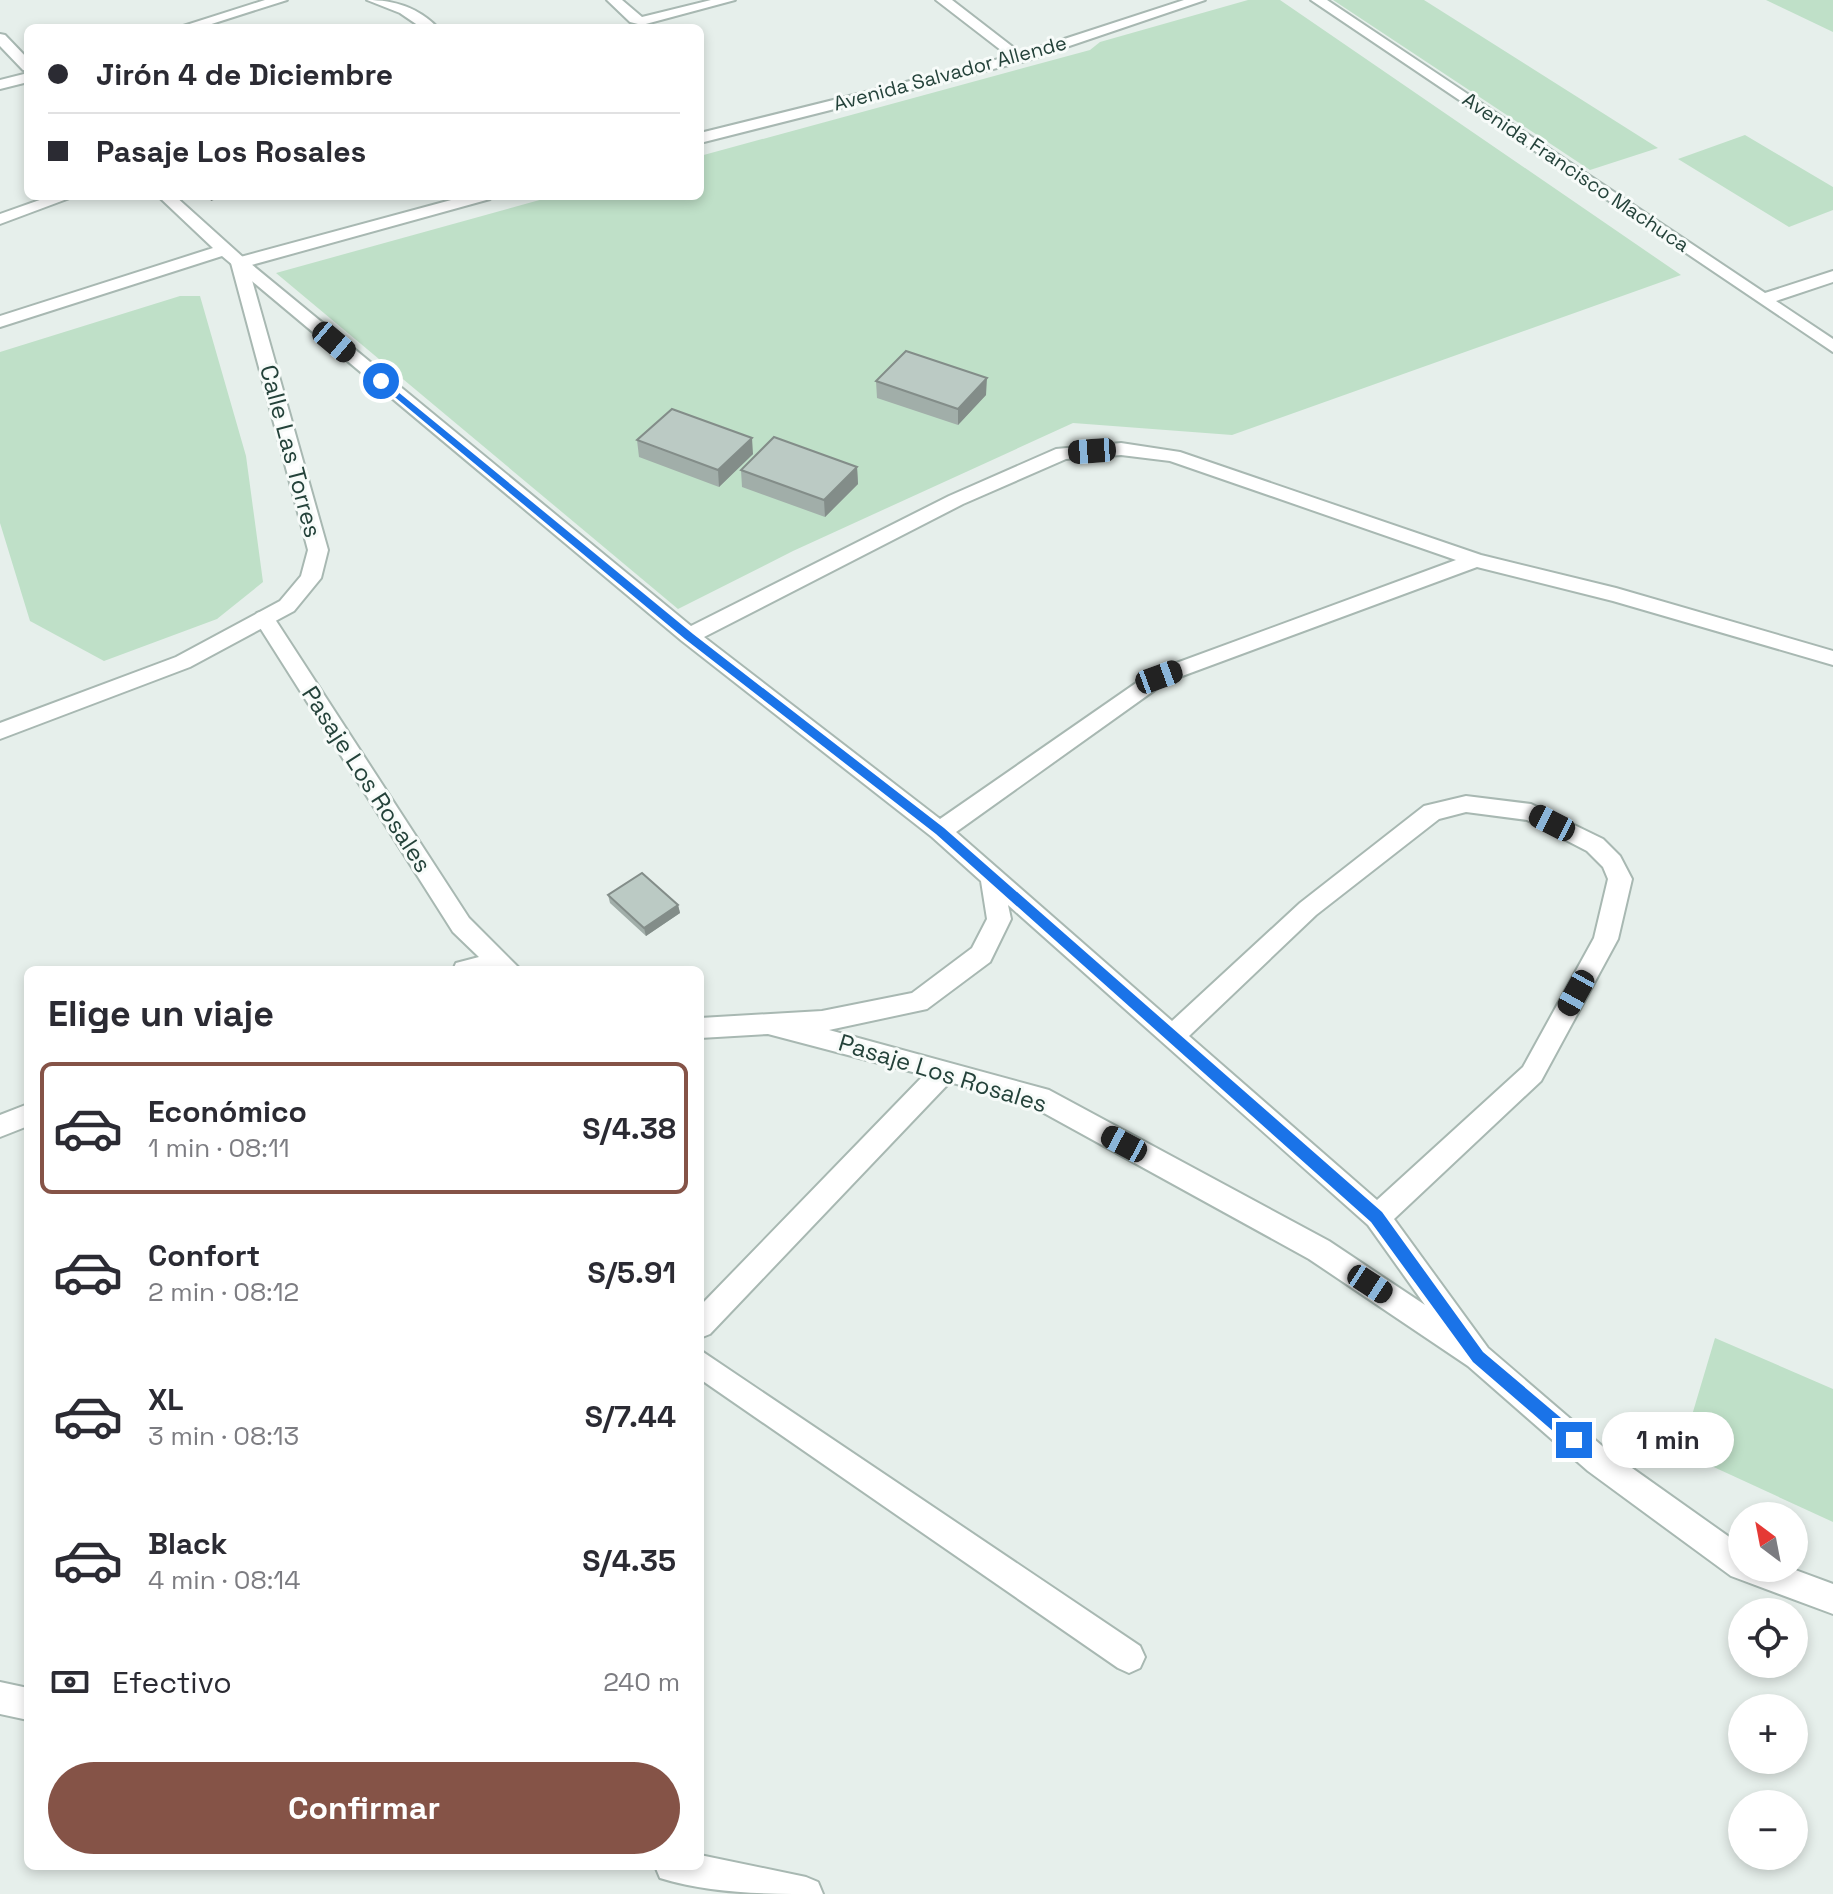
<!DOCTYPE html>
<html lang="es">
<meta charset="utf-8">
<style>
:root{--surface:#fff;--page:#f7f7f7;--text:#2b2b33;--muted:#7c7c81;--line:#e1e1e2;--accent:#855347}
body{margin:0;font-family:"Space Grotesk",sans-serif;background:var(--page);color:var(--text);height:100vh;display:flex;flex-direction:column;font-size:30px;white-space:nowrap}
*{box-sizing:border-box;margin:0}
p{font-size:26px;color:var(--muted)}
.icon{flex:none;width:44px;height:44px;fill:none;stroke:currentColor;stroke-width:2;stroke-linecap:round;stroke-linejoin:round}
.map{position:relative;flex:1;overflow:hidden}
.side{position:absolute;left:24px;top:966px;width:680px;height:904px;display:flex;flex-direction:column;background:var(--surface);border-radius:12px;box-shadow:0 4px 12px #0003}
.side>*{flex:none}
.top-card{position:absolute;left:24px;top:24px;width:680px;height:176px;border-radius:12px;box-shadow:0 4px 12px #0003;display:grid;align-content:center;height:176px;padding:0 24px;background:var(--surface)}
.needle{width:52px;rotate:328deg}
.buttons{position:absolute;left:1728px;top:1502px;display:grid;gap:16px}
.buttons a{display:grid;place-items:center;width:80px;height:80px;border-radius:50%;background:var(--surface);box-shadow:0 4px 12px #0003;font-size:40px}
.end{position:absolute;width:36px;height:36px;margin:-18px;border:10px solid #1a73e8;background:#fff;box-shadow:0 0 0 4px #fff}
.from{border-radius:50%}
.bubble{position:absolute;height:56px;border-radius:28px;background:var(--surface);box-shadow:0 4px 12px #0003;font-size:26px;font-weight:600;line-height:56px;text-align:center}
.car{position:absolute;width:24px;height:48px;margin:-24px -12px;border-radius:10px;box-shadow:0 0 6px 2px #0007;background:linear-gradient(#222 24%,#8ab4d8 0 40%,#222 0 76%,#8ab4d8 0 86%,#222 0)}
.top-card b{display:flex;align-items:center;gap:28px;height:76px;font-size:30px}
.top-card b+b{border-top:2px solid var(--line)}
.top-card i{width:20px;height:20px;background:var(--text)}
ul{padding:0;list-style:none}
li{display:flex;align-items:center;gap:24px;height:132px;margin:0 16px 12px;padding:0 8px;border:4px solid transparent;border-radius:12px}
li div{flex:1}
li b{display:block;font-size:30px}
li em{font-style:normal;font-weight:600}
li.current{border-color:var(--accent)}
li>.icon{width:72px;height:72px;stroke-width:1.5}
h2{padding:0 24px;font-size:36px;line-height:96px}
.pay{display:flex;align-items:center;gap:20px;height:88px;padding:0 24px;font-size:30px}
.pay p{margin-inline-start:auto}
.primary-button{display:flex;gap:16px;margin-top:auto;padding:16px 24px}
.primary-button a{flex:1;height:92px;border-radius:48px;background:var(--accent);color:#fff;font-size:32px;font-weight:600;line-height:92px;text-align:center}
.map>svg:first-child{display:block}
.green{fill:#bfe0c8}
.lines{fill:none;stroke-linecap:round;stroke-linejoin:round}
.minor-casing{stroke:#a8b8b2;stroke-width:4}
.tertiary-casing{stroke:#a8b8b2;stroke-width:4}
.minor{fill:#fff;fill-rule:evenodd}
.tertiary{fill:#fff;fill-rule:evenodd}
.wall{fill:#a1aea9}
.shaded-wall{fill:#838d89}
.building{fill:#bbcac4;stroke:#838d89;stroke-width:2}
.route{fill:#1a73e8}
.labels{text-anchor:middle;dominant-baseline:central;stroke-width:6;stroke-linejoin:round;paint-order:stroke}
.far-street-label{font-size:20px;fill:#24423a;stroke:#f7fbf9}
.street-label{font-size:24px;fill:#24423a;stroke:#f7fbf9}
</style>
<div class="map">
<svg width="1833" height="1894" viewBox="0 0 1833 1894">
<rect width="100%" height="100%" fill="#e6efeb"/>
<path class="green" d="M1248,0H1280L1681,275L1232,435L1073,423L793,551L678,609L276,273L554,196H700V156L1090,50L1100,42Z
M1333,0H1424L1658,148L1590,170Z
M1766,0H1833V32Z
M1745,135L1833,187V210L1789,227L1678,159Z
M180,296H200L246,456L263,582L217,619L104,661L30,621L0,523V352Z
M1715,1338L1833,1389V1522L1681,1452Z"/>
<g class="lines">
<defs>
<path id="minor" d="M265,0H287L199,28H177Z
M367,0C395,0 419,8 438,28H422L400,13Z
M607,0H622L642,17L711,0H735L642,25L630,22Z
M936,0H952L1027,58L1025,61H1015Z
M1311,0H1327L1765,293L1833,271V282L1776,301L1833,339V352Z
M0,34L5,35L28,59V71L23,70L0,46Z
M28,73V82L0,89V80Z
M51,196H75L0,224V214Z
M158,196H175L245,259L691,626L949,496L1056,449L1121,443L1180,452L1481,555L1616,588L1833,651V665L1613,601L1477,567L1166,682L956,832L1172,1021L1300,903L1424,806L1466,796L1531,804L1603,839L1620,856L1632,879L1618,939L1541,1081L1394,1219L1488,1348L1608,1451L1742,1546V1568H1790L1833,1584V1614L1731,1576L1588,1471L1468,1366L1309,1259L1033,1107L950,1082L710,1334L700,1338V1306L924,1075L768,1034L700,1038V1018L822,1011L912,993L972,948L987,919L981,881L932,837L682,641L222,256L0,327V316L213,248ZM1121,455L1170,461L1456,560L1152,672L940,819L704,637L963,504L1066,459ZM1466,812L1527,820L1587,851L1603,867L1608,879L1594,938L1523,1067L1377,1200L1189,1036L1316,915L1439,819ZM1008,905L1368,1225L1425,1305L1329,1241L1049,1090L829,1030L927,1009L990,962L1011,919Z
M264,611L271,613L469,918L521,970H453L456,963L479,957L453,932L257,623L254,618L257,613Z
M28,1104V1126L0,1137V1115Z
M700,1350L1140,1646L1145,1657L1140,1668L1129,1673L1118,1668L700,1379Z
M0,1682L28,1688V1720L0,1714Z
M700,1855L806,1877L818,1882L823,1894C769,1894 711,1894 660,1878L655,1866H700Z"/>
<path id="tertiary" d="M1184,0H1205L1025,61L700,143V133L1015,55Z
M466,196H492L490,199L248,266L328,550L321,578L294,611L190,667L0,739V723L176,657L280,601L301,576L308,550L231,263L233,259Z"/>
</defs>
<use href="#minor" class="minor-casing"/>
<use href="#tertiary" class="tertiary-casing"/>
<use href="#minor" class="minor"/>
<use href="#tertiary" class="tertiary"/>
</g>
<path class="wall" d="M876,381L986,395L958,425L877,398Z
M637,440L753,454L719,487L639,457Z
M857,467L858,484L825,517L742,487L741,470Z
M608,895L678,905L680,913L646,936L610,903Z"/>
<path class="shaded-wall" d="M209,196H224L211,201Z
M987,378L986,395L958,425V409Z
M752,438L753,454L719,487L718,470Z
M857,467L858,484L825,517L824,500Z
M678,905L680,913L646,936L644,928Z"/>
<path class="building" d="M906,351L987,378L958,409L876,381Z
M672,409L752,438L718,470L637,440Z
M774,437L857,467L824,500L741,470Z
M642,873L678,905L644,928L608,895Z"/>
<path class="route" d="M381,378L693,634L944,828L1382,1212L1483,1352L1580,1434V1445H1569L1473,1362L1371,1222L936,834L685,639L378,383Z"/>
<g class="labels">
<g class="far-street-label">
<text transform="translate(950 73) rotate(-15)">Avenida Salvador Allende</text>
<text transform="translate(1576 172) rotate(34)">Avenida Francisco Machuca</text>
</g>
<g class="street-label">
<text transform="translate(291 451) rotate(75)">Calle Las Torres</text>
<text transform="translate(367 779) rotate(57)">Pasaje Los Rosales</text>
<text transform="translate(943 1073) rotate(17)">Pasaje Los Rosales</text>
</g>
</g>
</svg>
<div class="buttons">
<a><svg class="needle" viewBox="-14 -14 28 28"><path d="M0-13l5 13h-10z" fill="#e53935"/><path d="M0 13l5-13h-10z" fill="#7c7c81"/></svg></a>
<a><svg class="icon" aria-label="locate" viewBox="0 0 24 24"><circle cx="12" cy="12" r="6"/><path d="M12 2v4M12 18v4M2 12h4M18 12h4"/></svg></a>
<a>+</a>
<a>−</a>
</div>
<i class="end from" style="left:381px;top:381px"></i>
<i class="end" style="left:1574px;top:1440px"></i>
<div class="bubble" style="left:1602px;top:1412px;width:132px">1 min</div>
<i class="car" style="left:334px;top:342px;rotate:130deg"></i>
<i class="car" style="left:1092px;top:451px;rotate:266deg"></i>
<i class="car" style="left:1159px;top:677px;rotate:70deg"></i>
<i class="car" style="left:1552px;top:823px;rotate:297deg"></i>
<i class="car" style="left:1576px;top:993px;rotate:209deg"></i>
<i class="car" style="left:1124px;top:1144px;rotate:298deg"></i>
<i class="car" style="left:1370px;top:1284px;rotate:123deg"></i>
<div class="top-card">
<b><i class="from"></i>Jirón 4 de Diciembre</b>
<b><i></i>Pasaje Los Rosales</b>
</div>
<section class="side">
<h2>Elige un viaje</h2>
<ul>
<li class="current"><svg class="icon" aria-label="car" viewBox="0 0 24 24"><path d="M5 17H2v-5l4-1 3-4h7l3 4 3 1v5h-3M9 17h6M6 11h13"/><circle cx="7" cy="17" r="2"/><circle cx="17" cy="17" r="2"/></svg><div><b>Económico</b><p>1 min · 08:11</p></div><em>S/4.38</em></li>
<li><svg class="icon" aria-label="car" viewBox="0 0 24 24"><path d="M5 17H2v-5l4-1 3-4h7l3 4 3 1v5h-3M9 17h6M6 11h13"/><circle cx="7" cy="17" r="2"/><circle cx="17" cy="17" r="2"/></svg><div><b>Confort</b><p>2 min · 08:12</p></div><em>S/5.91</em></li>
<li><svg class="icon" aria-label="car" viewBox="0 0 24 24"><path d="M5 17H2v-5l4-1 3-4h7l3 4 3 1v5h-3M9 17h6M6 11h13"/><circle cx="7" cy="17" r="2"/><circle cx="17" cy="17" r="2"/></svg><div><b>XL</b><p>3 min · 08:13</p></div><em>S/7.44</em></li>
<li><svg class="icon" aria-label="car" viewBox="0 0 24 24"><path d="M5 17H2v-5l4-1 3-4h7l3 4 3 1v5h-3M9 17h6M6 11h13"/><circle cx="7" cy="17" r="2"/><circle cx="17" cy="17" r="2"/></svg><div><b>Black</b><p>4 min · 08:14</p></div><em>S/4.35</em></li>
</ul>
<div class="pay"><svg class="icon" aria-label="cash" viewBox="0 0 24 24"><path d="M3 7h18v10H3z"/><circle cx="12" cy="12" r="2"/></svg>Efectivo<p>240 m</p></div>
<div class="primary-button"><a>Confirmar</a></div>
</section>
</div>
